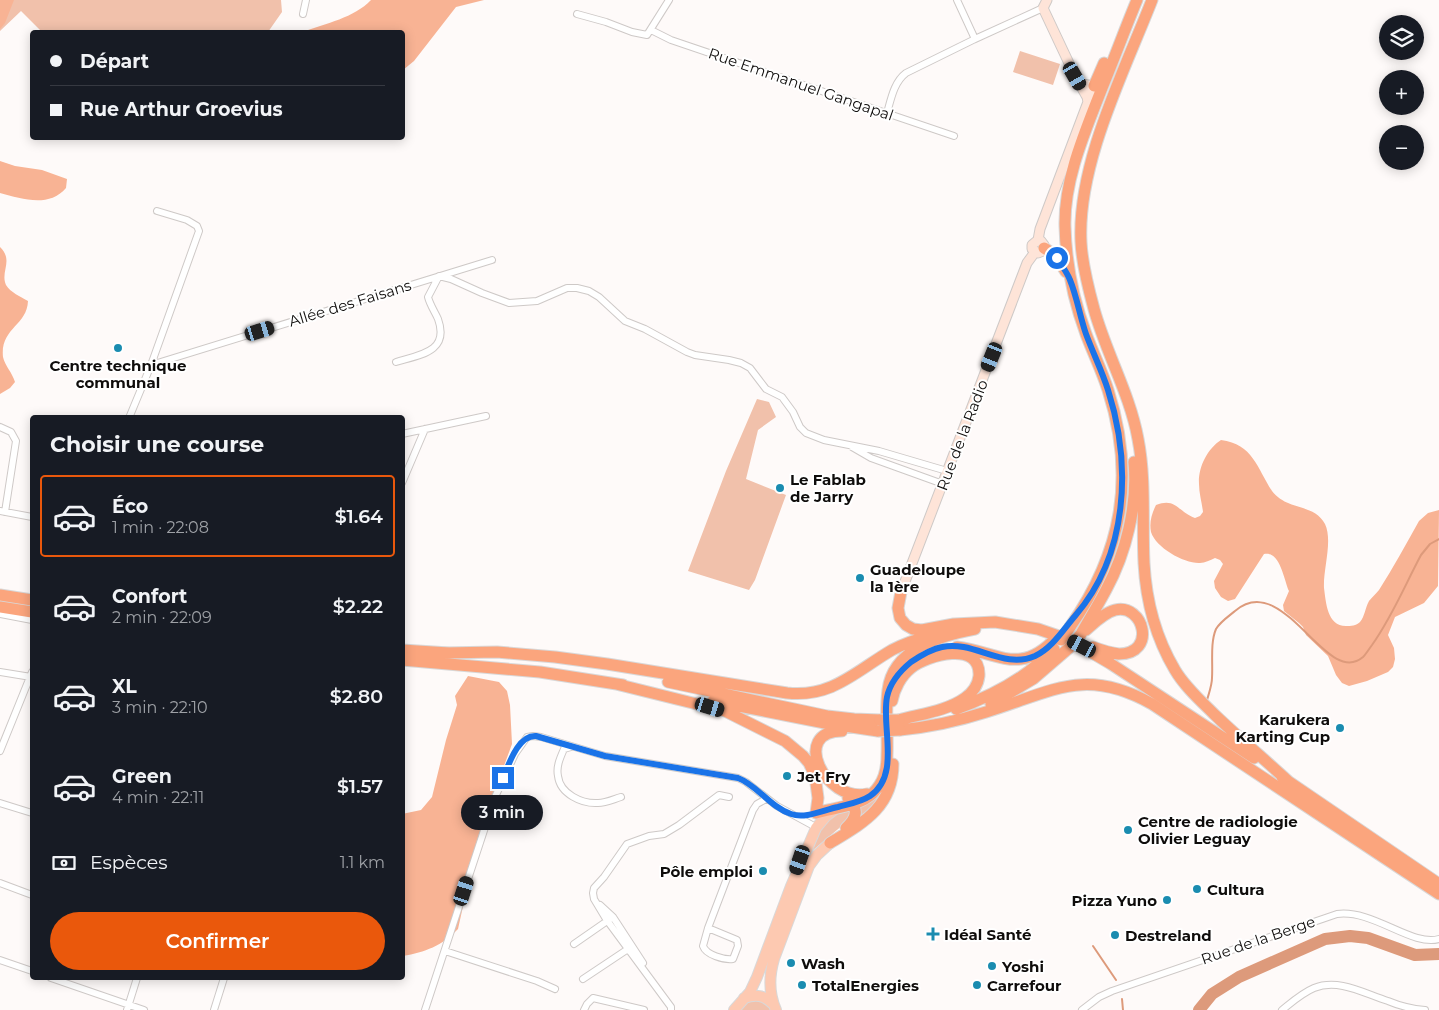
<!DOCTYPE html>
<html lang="fr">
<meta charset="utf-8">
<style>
:root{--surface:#171b24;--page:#20242c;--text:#f1f3f6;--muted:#9ea1a6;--line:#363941;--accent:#ea580c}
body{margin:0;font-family:Montserrat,sans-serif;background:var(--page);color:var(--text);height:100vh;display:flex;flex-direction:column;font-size:19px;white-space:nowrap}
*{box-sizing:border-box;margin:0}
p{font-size:16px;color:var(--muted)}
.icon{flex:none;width:28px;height:28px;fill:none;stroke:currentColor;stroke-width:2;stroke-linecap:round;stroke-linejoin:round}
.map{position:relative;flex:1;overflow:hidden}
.side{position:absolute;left:30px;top:415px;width:375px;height:565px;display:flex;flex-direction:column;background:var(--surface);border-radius:5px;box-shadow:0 2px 12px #0003}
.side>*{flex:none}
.guide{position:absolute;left:30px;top:30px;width:375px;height:110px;border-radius:5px;box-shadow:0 2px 12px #0003;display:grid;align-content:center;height:110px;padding:0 20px;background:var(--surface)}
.controls{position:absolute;left:1379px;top:15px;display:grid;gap:10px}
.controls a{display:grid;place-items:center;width:45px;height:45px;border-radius:50%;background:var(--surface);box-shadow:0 2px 12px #0003;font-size:25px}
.end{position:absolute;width:22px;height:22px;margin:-11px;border:6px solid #1a73e8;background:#fff;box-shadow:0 0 0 2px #fff}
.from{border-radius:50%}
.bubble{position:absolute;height:35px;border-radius:18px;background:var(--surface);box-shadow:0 2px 12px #0003;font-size:16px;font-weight:600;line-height:35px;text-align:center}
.car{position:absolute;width:15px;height:30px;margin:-15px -8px;border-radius:6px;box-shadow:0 0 4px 1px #0007;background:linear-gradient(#222 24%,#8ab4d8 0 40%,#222 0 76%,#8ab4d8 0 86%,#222 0)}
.guide b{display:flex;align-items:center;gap:18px;height:48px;font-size:19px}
.guide b+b{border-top:1px solid var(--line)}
.guide i{width:12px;height:12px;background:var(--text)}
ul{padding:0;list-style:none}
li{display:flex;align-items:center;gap:15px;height:82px;margin:0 10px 8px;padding:0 10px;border:2px solid transparent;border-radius:5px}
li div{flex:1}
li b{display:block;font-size:19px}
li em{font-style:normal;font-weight:600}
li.selected{border-color:var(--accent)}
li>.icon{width:45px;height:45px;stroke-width:1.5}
h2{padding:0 20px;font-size:22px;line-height:60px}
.pay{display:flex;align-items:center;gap:12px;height:55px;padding:0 20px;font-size:19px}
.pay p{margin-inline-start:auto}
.button{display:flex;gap:10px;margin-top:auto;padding:10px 20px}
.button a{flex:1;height:58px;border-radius:30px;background:var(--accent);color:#fff;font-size:20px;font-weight:600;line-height:58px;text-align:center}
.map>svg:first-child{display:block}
.green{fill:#f1c1ab}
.forest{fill:#f8b394}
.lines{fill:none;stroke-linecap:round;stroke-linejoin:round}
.stream{stroke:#dd9a7b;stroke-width:2}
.river{stroke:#dd9a7b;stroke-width:12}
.street-casing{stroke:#cec9c7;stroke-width:8}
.secondary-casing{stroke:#cec9c7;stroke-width:11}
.primary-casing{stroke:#d9d8d8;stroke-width:12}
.highway-casing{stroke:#d9d8d8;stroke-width:13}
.street{stroke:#fff;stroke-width:6}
.secondary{stroke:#fee4d8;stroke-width:9}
.primary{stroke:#fdc9b1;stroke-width:10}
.highway{stroke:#fba57d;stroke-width:11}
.highway-bridge-casing{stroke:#d9d8d8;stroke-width:13;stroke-linecap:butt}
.highway-bridge{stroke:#fba57d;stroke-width:11}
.route{stroke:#1a73e8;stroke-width:6}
.poi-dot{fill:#1a8cb0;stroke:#fff;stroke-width:2}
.labels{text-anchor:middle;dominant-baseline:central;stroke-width:4;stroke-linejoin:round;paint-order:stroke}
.street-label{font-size:15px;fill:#0f0d0c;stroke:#fff}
.poi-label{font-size:15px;font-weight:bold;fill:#0f0d0c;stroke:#fff;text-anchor:start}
</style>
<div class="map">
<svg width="1439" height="1010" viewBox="0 0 1439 1010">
<rect width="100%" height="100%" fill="#fefaf9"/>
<path class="green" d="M0,0H281L282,12L268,32H42L21,11L0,31Z
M1020,51L1060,64L1053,85L1013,72Z
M757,399L769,402L776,417L758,430L746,479L786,495L755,580L749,590L688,571L726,471Z
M878,793L882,796L869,812L858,818L857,804Z
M841,807L852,811L850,819L812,851L809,849L817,830Z
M754,999L766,1002L772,1010H738L743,1004Z"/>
<path class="forest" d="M0,0H14L5,23L0,29Z
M371,0H484L456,7L414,61L403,70L402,32H303C326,23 354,18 371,0Z
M0,161L15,166L42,170L67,179L66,188C49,208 22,199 0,193Z
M0,247C14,261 0,271 6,285C10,292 21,297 28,301C27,326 0,328 3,357C5,366 12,372 15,382L10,388L0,394Z
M1221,440C1253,444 1257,468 1272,491C1287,511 1314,503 1325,524C1333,541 1323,569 1324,588C1326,602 1327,626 1346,626C1351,626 1356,626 1360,622C1365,616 1365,608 1369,601C1372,597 1376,594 1379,590C1393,568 1406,544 1419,521L1428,513L1439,510L1438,586L1424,603L1395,617L1388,635L1394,648L1395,659L1393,667L1388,672L1367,681L1349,686L1342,683L1336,675L1328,656L1306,635L1303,627L1299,623L1284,611L1283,605L1289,591C1284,580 1280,550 1264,554L1235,599L1228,601L1221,597L1215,588L1214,581L1223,564L1220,560L1215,558C1210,560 1205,563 1200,563C1185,564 1156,548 1151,532C1149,522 1152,513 1156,505C1176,497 1178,512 1195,518L1200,516L1203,512C1202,503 1199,493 1199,484C1198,468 1207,449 1221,440Z
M468,676L499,682L507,691L510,705L512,744L479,834L458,929C442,946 425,952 403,956L402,814L421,810L432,797L446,740L457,705L455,696Z"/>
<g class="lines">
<path class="stream" d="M1207,700C1209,693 1212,685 1212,678C1213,663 1210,643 1216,629C1220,622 1229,616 1235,611C1284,569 1326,689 1363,657C1366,654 1369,649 1372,645C1392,617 1405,585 1421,555L1430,544L1439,539
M1093,946L1116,980
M1122,999L1123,1010"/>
<path class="river" d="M1199,1010L1212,994L1239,977L1325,939L1350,936L1368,938L1415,955L1439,954"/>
<defs>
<path id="street" d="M957,0L975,39
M303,14L306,0
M577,14L606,22L632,32L647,35L669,0
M651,30L671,40L954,136
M887,113C891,99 894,82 906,73L975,39L1043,8
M396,362C419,355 450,352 438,319C435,312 430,305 428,297L439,276L451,279L482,293L509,303L537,301L567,288H577L589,291L599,297L625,321L645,329L687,352L695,355L729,360L741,363L750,368L766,389L782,397L793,412L800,427L806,433L824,440L879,451L947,471
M151,365L492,260
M129,418L151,365L199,231L197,226L187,220L157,211
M0,427L11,432L16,441L5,512
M402,434L486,416
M852,447L871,458L943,484
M402,483L425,429
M0,511L32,517
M0,614L32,620
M0,672L31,677
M571,747L564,749C560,758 556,767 558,776C560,794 582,804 598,803C606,803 614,799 621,797
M0,751L32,672
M0,803L32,813
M0,883L32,895
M600,905L613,917L643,963
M708,928L737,940L738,946L733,959C724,960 706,955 703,946L708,928L753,810L757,804L766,799
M574,944L610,919
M445,951L537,981L555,989
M0,960L32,971
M51,978L144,1010
M583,979L631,947
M127,1010L137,978
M214,1010L224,978
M425,1010L495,797L515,754L527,737L533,736L541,737L605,756L738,778L746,782L777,806L812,825
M584,1010L587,1004L593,998L644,1010
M671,1010V1007L606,919L594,899L593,893L594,888L604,877L627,844L649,836L664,834L679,825L719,795L729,797
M1082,1010L1099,997L1112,991L1337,914C1373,909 1412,947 1439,939
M1282,1010C1292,1002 1302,993 1314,988C1339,978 1365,994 1388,1001C1400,1006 1412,1009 1425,1010"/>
<path id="secondary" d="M1047,0L1043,8L1075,76L1087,97L1088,102
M1038,240L1041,241L1044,245L1043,251L1038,253L1032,249V245L1038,240L1040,229L1094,86L1082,84L1075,76
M901,592L1027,263L1035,252"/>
<path id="primary" d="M744,998C756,994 764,995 773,1004
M734,1010L750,992L757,977L791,886L816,828L826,816L835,809
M776,1010C769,994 769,976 774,959L809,866L817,855L830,843"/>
<path id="highway" d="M1152,0C1124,72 1077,164 1081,242C1082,264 1088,287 1094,309C1106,353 1130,394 1138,439C1146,480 1142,522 1144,563C1146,600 1156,638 1175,670C1185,687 1201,701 1215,715C1239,738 1264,759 1288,781
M1094,86L1104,63
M1044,248L1055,255L1066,272
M901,592L898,608L900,618L906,625L913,629L922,630L954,624L995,622L1038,629L1070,640L1111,664L1254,758
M0,595L32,600
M0,607L32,612
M1070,627C1122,553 1136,477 1108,390C1102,371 1093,353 1086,334C1073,299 1066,264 1065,226C1064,179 1085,132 1102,88C1114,59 1125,29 1137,0
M1086,630C1094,623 1104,613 1115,610C1144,603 1157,654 1119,654C1110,653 1101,650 1093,647
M1081,634C1089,620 1098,605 1106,590C1126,553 1138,505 1134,462
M957,647C1000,653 1020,676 1056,638
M402,650L449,653
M443,653L497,652L555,657L607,664L787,693C832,698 856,671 892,650C905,643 921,638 936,634
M402,660L540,672L623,685
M668,682L827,716L854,719L880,720
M616,684L725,711L785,741L803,756L809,763L815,776L818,798L816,813C833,808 860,806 873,793C884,782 887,770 887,755C888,734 885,712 888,690C893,649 939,636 975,629
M713,701L825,723L878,731
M892,701C894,689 901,676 911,668C927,655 981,640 979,676C978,685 972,693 965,698C947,711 920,714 899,720
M991,704L1033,679L1069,648
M956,709C992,696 1027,678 1054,649
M900,730C929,727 958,721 986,712C1052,692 1084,666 1152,704L1439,894
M842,731C790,731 825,803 867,794
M1282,777L1439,884
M846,828C857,818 859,809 848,798
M830,843C863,823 893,807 893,764"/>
</defs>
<use href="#street" class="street-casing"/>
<use href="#secondary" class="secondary-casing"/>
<use href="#primary" class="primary-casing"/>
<use href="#highway" class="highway-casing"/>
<use href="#street" class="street"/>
<use href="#secondary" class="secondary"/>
<use href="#primary" class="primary"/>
<use href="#highway" class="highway"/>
<defs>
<path id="highway-bridge" d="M1061,640L1070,627
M1069,648L1081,634
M880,720H899
M878,731L900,730"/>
</defs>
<use href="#highway-bridge" class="highway-bridge-casing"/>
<use href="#highway-bridge" class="highway-bridge"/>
</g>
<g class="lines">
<path class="route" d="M503,778C509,764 518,735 536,736L605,756L738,778C757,785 770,807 791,814C806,819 823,810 838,807C849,804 861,802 870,796C901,775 881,727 887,697C890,683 900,671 911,662C920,656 931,649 942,647C974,640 1003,670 1035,656C1052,648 1063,630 1075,616C1128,555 1132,465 1108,390C1102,371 1093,353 1086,334C1080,317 1077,297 1070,280C1067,272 1061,265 1057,258"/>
</g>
<g class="poi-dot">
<circle cx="118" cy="348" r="5"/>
<circle cx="780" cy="488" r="5"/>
<circle cx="860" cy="578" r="5"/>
<circle cx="1340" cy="728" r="5"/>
<circle cx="787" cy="776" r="5"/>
<circle cx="1128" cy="830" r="5"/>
<circle cx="763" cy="871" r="5"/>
<circle cx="1197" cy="889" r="5"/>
<circle cx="1167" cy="900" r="5"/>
<path d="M930.5 926.5h5v5h5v5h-5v5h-5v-5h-5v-5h5z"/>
<circle cx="1115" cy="935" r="5"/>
<circle cx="791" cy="963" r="5"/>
<circle cx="992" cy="966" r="5"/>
<circle cx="802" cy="985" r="5"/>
<circle cx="977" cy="985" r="5"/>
</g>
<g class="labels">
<g class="street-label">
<text transform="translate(801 84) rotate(19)">Rue Emmanuel Gangapal</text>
<text transform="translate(350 303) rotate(-17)">Allée des Faisans</text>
<text transform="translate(962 435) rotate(-69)">Rue de la Radio</text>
<text transform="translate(1258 940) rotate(-19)">Rue de la Berge</text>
</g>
<g class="poi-label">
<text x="118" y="365" text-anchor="middle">Centre technique<tspan x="118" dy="17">communal</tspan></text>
<text x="790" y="479">Le Fablab<tspan x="790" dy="17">de Jarry</tspan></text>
<text x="870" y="569">Guadeloupe<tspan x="870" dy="17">la 1ère</tspan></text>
<text x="1330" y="719" text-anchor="end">Karukera<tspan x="1330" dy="17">Karting Cup</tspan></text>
<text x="797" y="776">Jet Fry</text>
<text x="1138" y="821">Centre de radiologie<tspan x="1138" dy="17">Olivier Leguay</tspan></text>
<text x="753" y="871" text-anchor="end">Pôle emploi</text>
<text x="1207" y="889">Cultura</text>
<text x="1157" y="900" text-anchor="end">Pizza Yuno</text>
<text x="944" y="934">Idéal Santé</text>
<text x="1125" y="935">Destreland</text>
<text x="801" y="963">Wash</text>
<text x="1002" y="966">Yoshi</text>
<text x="812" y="985">TotalEnergies</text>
<text x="987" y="985">Carrefour</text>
</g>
</g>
</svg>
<div class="controls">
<a><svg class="icon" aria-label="layers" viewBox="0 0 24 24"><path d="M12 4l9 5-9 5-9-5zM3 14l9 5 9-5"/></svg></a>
<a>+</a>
<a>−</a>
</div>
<i class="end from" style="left:1057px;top:258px"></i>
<i class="end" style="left:503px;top:778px"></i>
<div class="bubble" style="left:461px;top:795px;width:82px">3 min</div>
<i class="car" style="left:1075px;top:76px;rotate:150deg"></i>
<i class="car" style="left:260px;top:331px;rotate:73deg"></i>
<i class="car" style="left:992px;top:357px;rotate:202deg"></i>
<i class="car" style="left:1082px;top:646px;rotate:297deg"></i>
<i class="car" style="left:710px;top:707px;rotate:107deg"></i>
<i class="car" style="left:800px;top:860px;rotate:199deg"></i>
<i class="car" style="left:464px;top:891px;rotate:18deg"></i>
<div class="guide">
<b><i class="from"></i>Départ</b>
<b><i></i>Rue Arthur Groevius</b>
</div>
<section class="side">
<h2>Choisir une course</h2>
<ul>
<li class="selected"><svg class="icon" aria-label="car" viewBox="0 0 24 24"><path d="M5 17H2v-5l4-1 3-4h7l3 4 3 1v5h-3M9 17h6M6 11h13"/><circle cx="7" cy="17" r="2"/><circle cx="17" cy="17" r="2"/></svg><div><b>Éco</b><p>1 min · 22:08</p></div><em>$1.64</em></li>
<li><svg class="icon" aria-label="car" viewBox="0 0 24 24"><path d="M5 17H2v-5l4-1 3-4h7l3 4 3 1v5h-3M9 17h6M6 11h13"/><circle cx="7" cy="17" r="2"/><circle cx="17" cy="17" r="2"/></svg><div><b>Confort</b><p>2 min · 22:09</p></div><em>$2.22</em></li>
<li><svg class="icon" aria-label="car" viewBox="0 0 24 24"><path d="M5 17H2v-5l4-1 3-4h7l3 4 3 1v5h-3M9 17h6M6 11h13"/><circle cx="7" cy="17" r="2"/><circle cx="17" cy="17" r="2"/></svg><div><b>XL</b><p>3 min · 22:10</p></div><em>$2.80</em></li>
<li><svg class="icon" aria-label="car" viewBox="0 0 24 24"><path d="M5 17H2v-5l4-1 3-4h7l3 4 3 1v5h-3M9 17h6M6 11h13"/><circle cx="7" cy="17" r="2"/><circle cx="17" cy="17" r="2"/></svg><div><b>Green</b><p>4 min · 22:11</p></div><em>$1.57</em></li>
</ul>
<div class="pay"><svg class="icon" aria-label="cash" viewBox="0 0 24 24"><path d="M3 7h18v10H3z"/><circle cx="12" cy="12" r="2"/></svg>Espèces<p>1.1 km</p></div>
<div class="button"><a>Confirmer</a></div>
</section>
</div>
